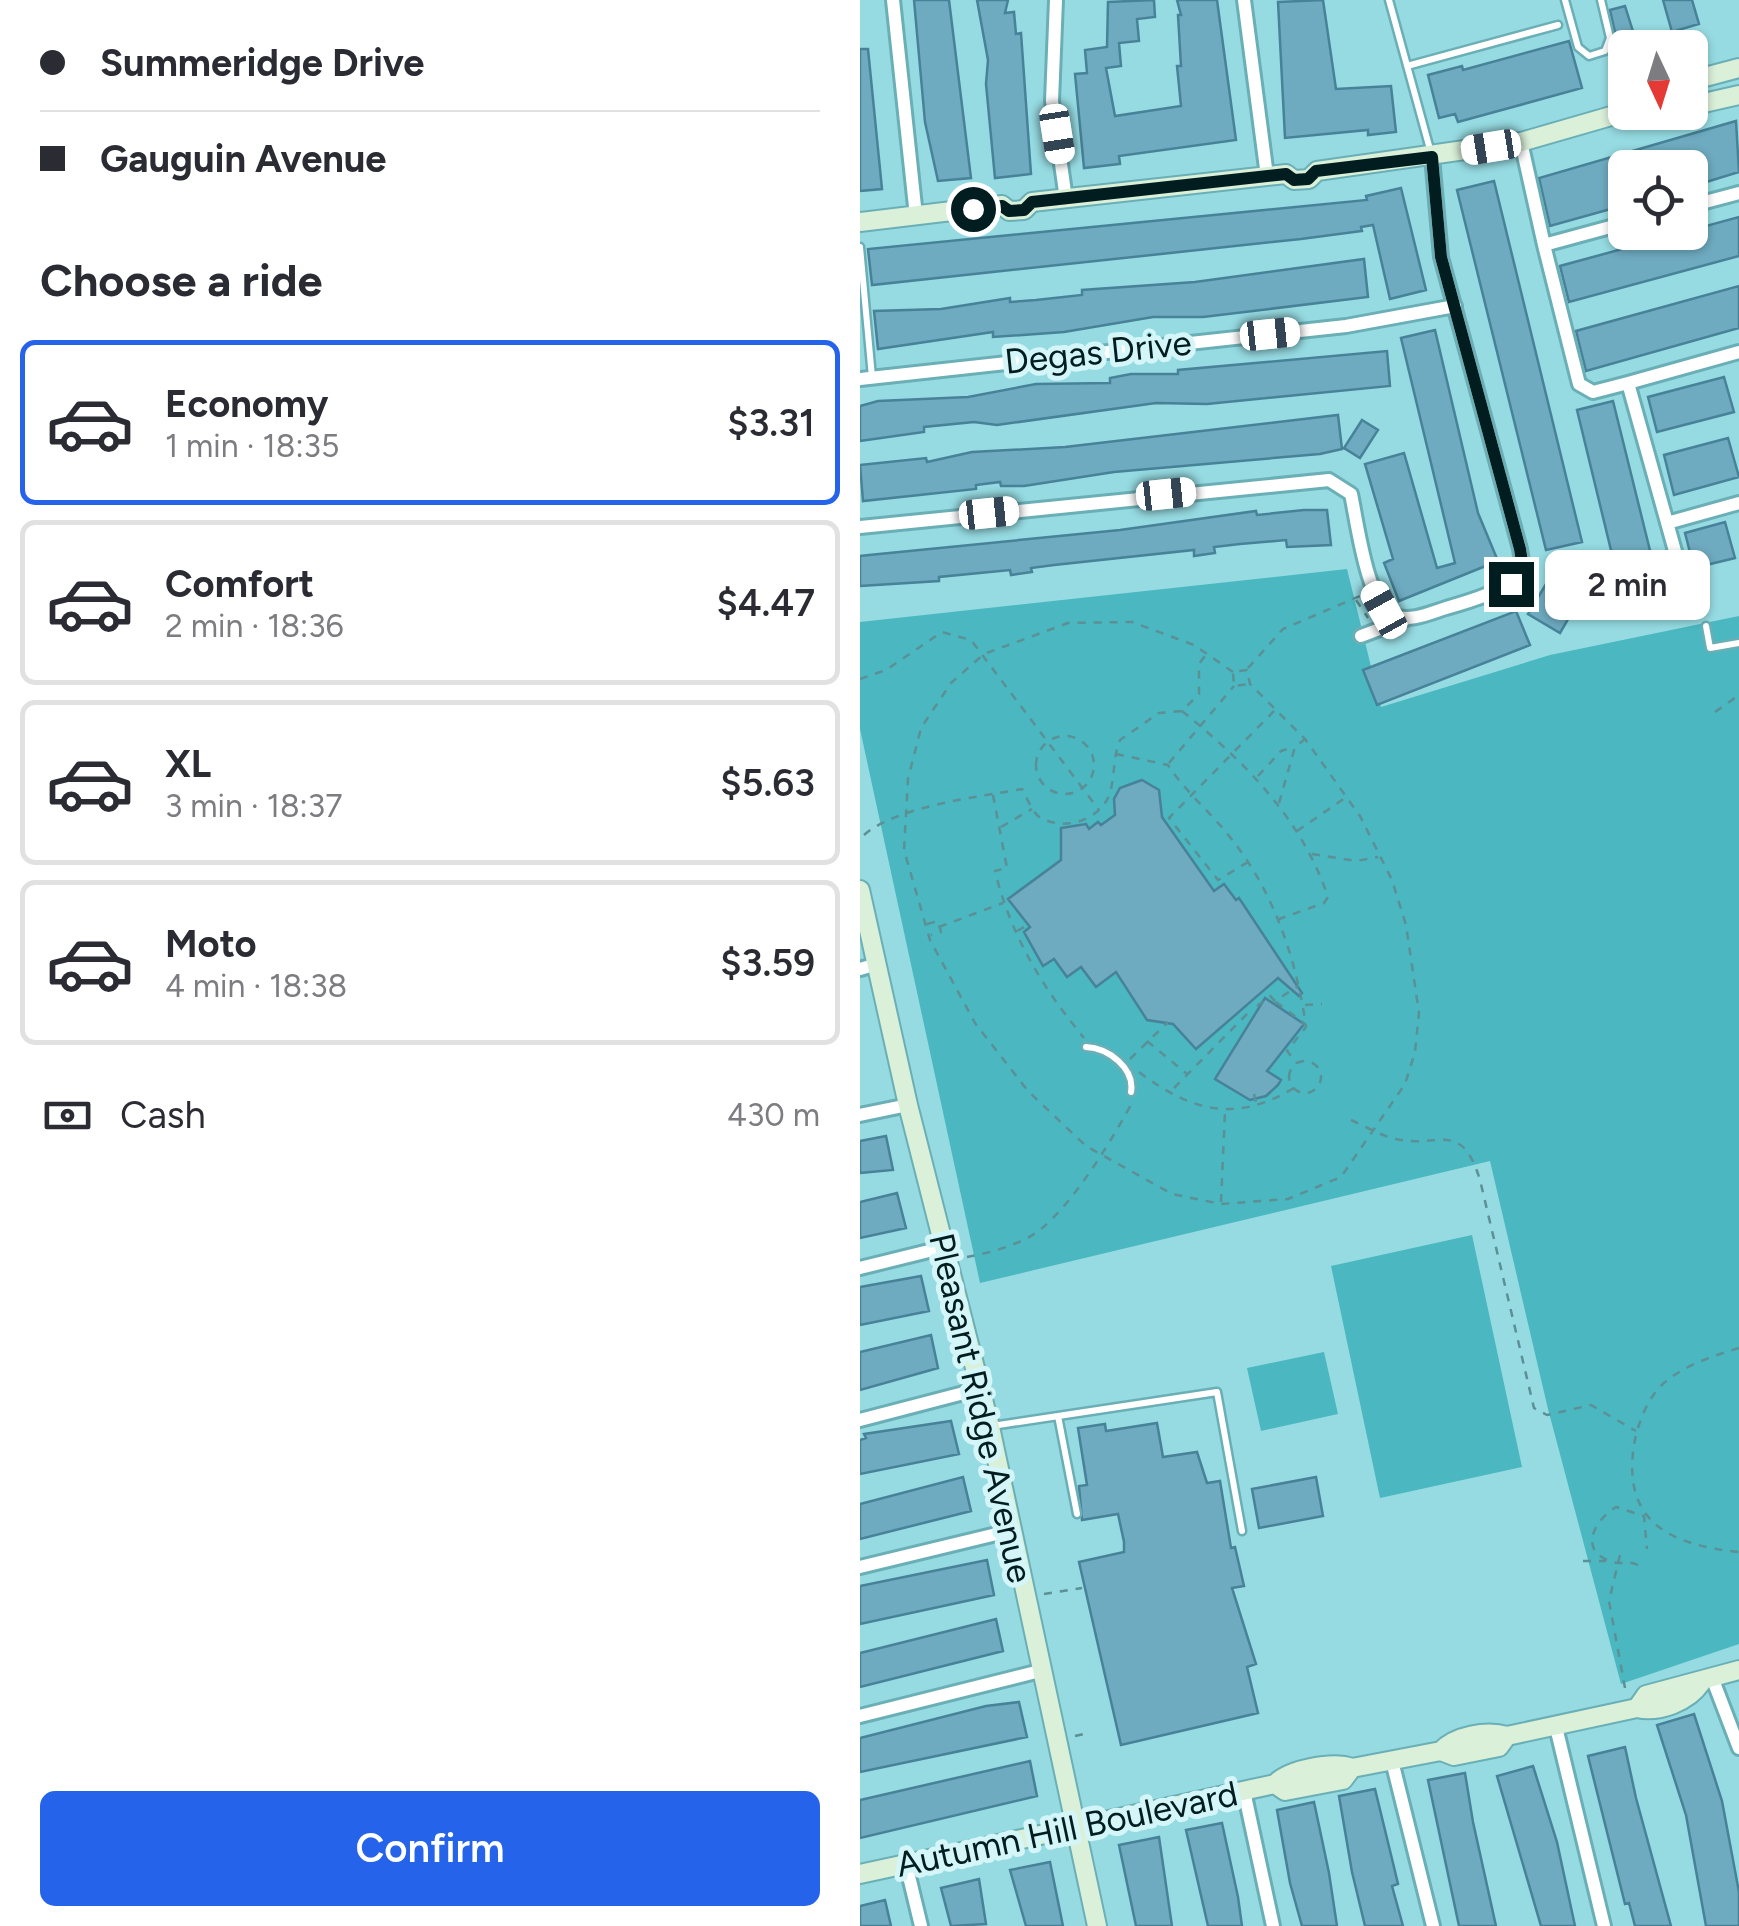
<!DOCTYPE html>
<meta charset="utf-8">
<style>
:root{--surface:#fff;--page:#f2f2f3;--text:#2b2b33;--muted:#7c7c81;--line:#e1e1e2;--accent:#2563eb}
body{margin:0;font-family:Figtree,sans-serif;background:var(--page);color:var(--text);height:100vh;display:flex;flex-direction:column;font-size:38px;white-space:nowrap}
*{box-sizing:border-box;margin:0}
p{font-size:32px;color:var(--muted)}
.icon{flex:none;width:55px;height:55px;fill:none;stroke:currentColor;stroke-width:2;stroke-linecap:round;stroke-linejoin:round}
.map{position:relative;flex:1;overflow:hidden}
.side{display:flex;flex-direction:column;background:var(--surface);width:860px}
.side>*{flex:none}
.top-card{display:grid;align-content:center;height:220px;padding:0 40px;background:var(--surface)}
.needle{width:65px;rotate:176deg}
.fabs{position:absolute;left:748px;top:30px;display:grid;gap:20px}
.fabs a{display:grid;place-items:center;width:100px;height:100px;border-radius:15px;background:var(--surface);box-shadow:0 2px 8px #0004;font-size:50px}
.end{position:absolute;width:45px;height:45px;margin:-22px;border:12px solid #011d20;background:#fff;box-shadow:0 0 0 5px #fff}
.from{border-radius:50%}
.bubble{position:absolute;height:70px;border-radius:15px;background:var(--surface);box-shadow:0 2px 8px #0004;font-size:32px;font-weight:600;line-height:70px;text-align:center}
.car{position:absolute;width:30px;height:60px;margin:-30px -15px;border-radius:12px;box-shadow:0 0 8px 2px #0007;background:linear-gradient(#fff 24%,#345 0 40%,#fff 0 76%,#345 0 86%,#fff 0)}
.top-card b{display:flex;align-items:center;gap:35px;height:95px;font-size:38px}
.top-card b+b{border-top:2px solid var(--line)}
.top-card i{width:25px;height:25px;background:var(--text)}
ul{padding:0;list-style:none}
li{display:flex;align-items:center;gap:30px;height:165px;margin:0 20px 15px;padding:0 20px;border:5px solid var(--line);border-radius:15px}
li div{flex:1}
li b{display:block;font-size:38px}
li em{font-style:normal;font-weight:600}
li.current{border-color:var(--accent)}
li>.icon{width:90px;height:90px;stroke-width:1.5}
h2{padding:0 40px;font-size:45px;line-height:120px}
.pay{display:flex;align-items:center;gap:25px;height:110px;padding:0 40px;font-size:38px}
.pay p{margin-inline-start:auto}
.action{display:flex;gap:20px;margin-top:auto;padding:20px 40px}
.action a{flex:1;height:115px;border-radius:15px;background:var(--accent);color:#fff;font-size:40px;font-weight:600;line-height:115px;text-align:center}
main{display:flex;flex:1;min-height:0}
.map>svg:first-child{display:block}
.green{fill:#4ab7c1}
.building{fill:#6eaac0;stroke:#478298;stroke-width:2.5}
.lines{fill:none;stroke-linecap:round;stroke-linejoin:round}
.lane-casing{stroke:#6bafb6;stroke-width:11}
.street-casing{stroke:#6bafb6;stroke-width:18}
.secondary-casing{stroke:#6bafb6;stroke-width:22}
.path{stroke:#5b9095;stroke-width:2.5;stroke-dasharray:8 8;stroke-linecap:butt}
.lane{stroke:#fff;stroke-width:6}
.street{stroke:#fff;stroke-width:12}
.secondary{stroke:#daf0d9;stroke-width:18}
.route{stroke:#011d20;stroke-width:12}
.labels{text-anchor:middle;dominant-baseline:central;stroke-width:10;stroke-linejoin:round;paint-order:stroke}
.street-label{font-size:35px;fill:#011d20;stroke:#d4f6f9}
</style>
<main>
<section class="side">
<div class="top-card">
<b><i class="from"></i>Summeridge Drive</b>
<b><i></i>Gauguin Avenue</b>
</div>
<h2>Choose a ride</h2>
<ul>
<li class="current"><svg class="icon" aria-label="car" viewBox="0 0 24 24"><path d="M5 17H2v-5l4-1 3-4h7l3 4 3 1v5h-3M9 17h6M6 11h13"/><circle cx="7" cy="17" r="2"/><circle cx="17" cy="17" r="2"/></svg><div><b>Economy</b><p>1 min · 18:35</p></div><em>$3.31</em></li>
<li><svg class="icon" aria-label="car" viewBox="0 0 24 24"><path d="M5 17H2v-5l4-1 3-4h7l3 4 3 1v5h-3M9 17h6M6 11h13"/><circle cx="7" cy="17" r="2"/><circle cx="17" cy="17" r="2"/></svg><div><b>Comfort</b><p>2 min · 18:36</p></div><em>$4.47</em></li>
<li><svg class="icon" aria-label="car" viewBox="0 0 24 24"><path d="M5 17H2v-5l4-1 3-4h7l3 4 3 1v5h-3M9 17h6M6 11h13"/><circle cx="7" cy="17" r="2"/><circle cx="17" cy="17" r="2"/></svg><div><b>XL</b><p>3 min · 18:37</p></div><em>$5.63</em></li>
<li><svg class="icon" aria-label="car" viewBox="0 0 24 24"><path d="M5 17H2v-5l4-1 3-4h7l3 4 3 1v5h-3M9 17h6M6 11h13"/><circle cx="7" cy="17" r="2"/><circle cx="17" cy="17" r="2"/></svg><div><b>Moto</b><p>4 min · 18:38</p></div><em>$3.59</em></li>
</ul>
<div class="pay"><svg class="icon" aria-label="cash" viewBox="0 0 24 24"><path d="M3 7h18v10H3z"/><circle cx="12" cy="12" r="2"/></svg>Cash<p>430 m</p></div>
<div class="action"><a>Confirm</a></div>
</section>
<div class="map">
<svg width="879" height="1926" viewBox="0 0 879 1926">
<rect width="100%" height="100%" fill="#96dbe2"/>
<path class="green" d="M487,569L521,707L690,655L879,616V1644L761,1684L688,1409L630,1161L120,1283L0,729V622Z
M612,1235L662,1467L520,1498L471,1266Z
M464,1352L478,1414L401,1431L387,1368Z"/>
<path class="building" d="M54,0H89L111,178L78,181L65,122Z
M117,0H148L145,13L154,12L156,34L161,33L171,174L135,178L126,84L128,60Z
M294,0L295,17L277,19L279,41L259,43L261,66L246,68L255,116L321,106L317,66H321L318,15H321L317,0H357L376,140L259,156L260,164L224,168L215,74L227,73L225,50L247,47L248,2Z
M463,0L476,89L531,86L536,132L508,135V130L425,138L418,2Z
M803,0H832L839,24L812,32Z
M765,6L776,41L758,46L750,10Z
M709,41L722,88L598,122L595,114L579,118L568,75L602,66L603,70Z
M0,49H8L22,189L0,191Z
M876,121L879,172L830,187V168H765V205L690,226L679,178Z
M634,181L722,542L686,550L597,190Z
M541,188L566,290L530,299L513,225L501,227L502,231L441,239L12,285L8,249L507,200L506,196Z
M879,217V256L709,302L700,266Z
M504,259L508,297L343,317H293L204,332L133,337V332L18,349L14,311L81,309L150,298V302L176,300L222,295V290L335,282Z
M879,286V328L726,371L716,331Z
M575,330L618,513L638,561L539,601L524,563L533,559L505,464L544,453L577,568L595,563L541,338Z
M527,351L530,386L347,404L296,403L137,425L114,422L64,427V432L0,441V406L18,401L108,397L176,384L250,383V378L271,374H318V370Z
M864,377L874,412L797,432L788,397Z
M753,401L802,599L765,608L717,410Z
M478,415L482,449L460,454L254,472L164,486H141L140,482L116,485V489L3,501L0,465L66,458L67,462L112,452L205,447Z
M502,420L518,430L500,458L484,448Z
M868,438L879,477L814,495L804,455Z
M444,510H467L471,545L427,547L426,540L380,544L354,547L355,553L334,556V550L194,565L171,568L172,572L151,575L150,570L79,577V581L0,586V556L9,555L260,530L396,511L397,515Z
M865,522L875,558L834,568L825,533Z
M701,559L732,578L700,633L668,614Z
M656,611L670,645L517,705L503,670Z
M282,780L299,790L302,817L354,891L364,884L376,900L379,898L442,993L439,996L418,978L336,1049L313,1024L287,1020L256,972L236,987L221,967L207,977L194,959L183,966L164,932L170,927L148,899L201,860V828L226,824L229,829L238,822L241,825L255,815L254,799L260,788Z
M405,998L444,1024L407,1071L421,1080L418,1085L406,1096L390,1100L355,1079Z
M26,1136L33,1170L0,1173V1141Z
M37,1193L46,1228L0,1238V1202Z
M61,1276L69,1311L0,1325V1287Z
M71,1335L78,1368L0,1390V1352Z
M91,1421L99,1454L0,1474V1440L6,1438L4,1434Z
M297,1423L303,1457L337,1452L347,1483L360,1481L371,1548L375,1547L384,1586L372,1588L396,1664L387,1667L398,1713L261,1745L219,1562L264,1552V1542L258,1514L222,1520L219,1486L227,1485L218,1428L245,1424L246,1431Z
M103,1477L111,1511L0,1539V1504Z
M456,1477L463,1516L399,1528L392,1489Z
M127,1560L134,1595L0,1624V1586Z
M136,1619L143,1651L0,1687V1653Z
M159,1702L167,1737L0,1772V1738L126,1706Z
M834,1714L862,1801L879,1892V1926H846L826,1815L797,1725Z
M765,1747L776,1798L811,1926H775L769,1903L765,1904L728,1756Z
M170,1761L177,1796L0,1838V1800Z
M673,1766L697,1842L715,1926H681L637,1776Z
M605,1773L613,1822L636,1926H599L568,1780Z
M515,1789L533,1863L538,1884L532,1886L543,1926H505L492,1872L479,1796Z
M454,1802L469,1873L477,1926H442L430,1883L417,1810Z
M362,1823L378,1897L382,1926H348L326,1830Z
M299,1837L312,1926H276L259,1845Z
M190,1862L203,1926H166L150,1870Z
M119,1879L126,1924L91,1926L81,1888Z
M25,1900L31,1926H0V1906Z"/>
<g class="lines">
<defs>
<path id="lane" d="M529,0L571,153
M705,0L718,47L729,56L745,51L750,38L741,0
M547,66L698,25
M0,247L12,377
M846,626L850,648L879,643
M226,1047C248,1048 275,1068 271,1092
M198,1416L217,1514
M132,1426L357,1392L382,1531"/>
<path id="street" d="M33,0L56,216
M196,0L192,101L206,199
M384,0L407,176
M661,142L684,245L765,223
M830,206L879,193
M684,245L719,384L733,392L768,383
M0,379L486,326L595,306
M807,523L879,503
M0,527L469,480L491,494C497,521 507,606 534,616C551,622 570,613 586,608C614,600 641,592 664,573L660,549L581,257L572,157
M827,594L768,383L879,352
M501,636L546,619
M0,969L17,964
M0,1115L48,1105
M0,1268L85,1247
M0,1420L119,1389
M0,1567L149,1531
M853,1680L879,1748
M0,1716L180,1671
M696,1727L744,1926
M532,1761L573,1926
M384,1791L413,1926
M46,1864L61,1926"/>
<path id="secondary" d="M830,81L879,68
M830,103L835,105L879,95
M0,222L142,205L149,211L164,210L172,202L426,174L434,180L449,179L457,171L661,142L765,112
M0,890L48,1105L130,1427L237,1926
M777,1708L786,1695L879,1670
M581,1751C595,1736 626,1730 647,1736L777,1708C799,1713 828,1702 841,1683
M415,1784L425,1791L483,1780L492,1768
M0,1874L415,1784C429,1769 473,1761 492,1768L581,1751L594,1756L639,1747L647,1736"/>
</defs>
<use href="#lane" class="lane-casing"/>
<use href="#street" class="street-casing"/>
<use href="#secondary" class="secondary-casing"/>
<path class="path" d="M496,600L508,618
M388,668L423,629L500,596
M373,672L334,645L272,622L208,623L124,654L91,683L61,728L48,779L44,850L70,940L115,1023L168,1091L226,1146L312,1194L361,1204L428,1199L481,1177L545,1084L555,1052L559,1013L546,925L532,880L500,816L445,739L390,684L387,670L373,672L374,686L390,684
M0,679L26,670L82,632L111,640L239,810
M322,711C384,761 442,819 468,897L464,903L419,919
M855,712L879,695
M176 765a29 29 0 1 1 58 0a29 29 0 1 1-58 0Z
M256,754L308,765C327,794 352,813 373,841C414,893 437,961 446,1027L427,1051L437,1063
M309,763L374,686
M398,776L421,751L433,747
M133,795L147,868L135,871C151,936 182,987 224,1038
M419,803L435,747L445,739
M141,827L172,809
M437,831L488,796
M4,835C37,806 118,797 162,789C167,797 171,810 178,816C203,833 241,820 250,793C255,775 253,757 260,740L299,713L322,711L339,694V664L347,653
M452,854L496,861L518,857
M388,862L358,880L309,818L416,709
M67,924L78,921L81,932L71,935
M79,927L143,903
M157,931L168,925
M416,1002L445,1024
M445,1005L462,1004
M397,1006L410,996L415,1001L438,986
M287,1041L327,1074
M270,1059L308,1022
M429 1077a16 16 0 1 1 32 0a16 16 0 1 1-32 0Z
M279,1072C332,1112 376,1123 434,1088
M314,1088L387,1014
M394,1094L397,1107
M491,1120C505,1126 521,1136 536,1139C578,1149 601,1118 620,1180L674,1408L687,1415L731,1405L776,1431
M361,1202L365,1111
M107,1257C130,1253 163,1244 181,1229C215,1201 252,1140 273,1101
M879,1348C853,1356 824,1365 803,1384C787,1398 777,1426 774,1445C762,1523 811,1545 879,1552
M760,1555L749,1601L765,1688
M723,1561H746
M778,1565C768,1560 763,1565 753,1562C717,1552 734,1520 756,1507L784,1516L787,1549
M184,1594L222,1588
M215,1736L228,1733"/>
<use href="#lane" class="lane"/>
<use href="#street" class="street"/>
<use href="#secondary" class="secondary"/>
</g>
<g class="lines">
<path class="route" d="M113,209L142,206L149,211L164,210L172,202L426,174L434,180L448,179L456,171L572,157L581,257L660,549L664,574L651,584"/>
</g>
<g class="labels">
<g class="street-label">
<text transform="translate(238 352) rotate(-6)">Degas Drive</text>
<text transform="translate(121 1408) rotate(77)">Pleasant Ridge Avenue</text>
<text transform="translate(207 1829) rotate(-12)">Autumn Hill Boulevard</text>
</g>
</g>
</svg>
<div class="fabs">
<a><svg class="needle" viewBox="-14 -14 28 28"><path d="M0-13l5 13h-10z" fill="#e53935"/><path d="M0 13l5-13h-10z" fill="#7c7c81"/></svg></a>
<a><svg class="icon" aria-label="locate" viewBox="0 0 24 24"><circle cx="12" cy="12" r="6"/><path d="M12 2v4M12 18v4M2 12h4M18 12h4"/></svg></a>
</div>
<i class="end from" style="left:113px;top:209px"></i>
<i class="end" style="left:651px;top:584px"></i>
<div class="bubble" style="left:685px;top:550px;width:165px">2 min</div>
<i class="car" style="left:197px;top:134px;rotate:171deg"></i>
<i class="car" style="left:631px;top:147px;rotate:261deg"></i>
<i class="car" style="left:410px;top:334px;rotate:84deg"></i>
<i class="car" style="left:306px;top:494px;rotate:84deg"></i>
<i class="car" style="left:129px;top:513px;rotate:84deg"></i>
<i class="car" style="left:524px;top:610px;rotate:331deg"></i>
</div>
</main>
